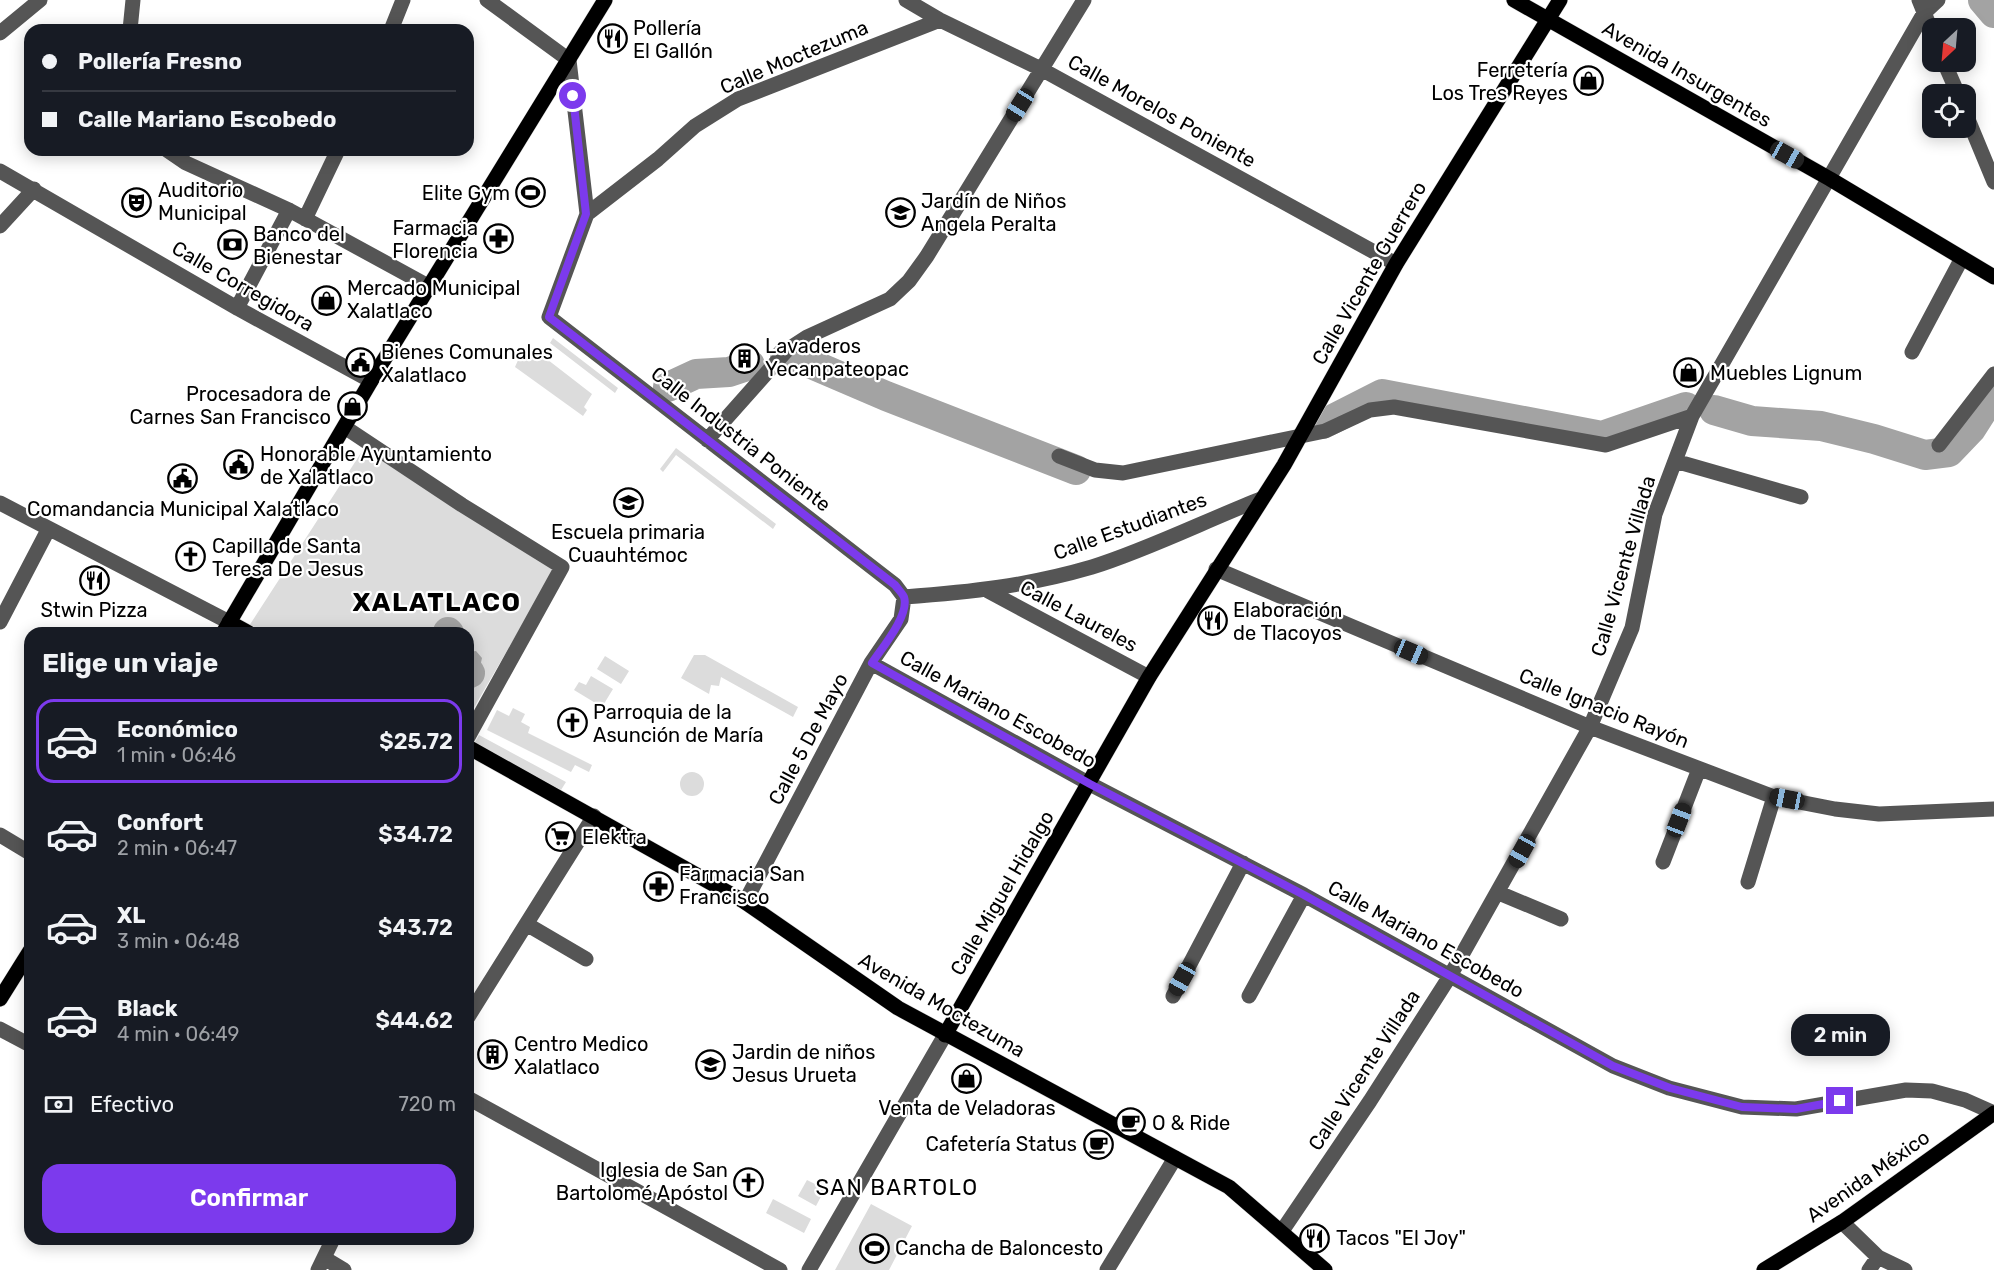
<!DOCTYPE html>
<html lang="es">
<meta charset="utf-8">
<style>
:root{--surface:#171b24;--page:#242831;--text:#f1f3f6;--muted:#9ea1a6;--line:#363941;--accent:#7c3aed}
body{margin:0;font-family:Rubik,sans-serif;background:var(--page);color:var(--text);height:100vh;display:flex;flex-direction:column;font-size:22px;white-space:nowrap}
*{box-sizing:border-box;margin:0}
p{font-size:20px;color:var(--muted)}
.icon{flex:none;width:33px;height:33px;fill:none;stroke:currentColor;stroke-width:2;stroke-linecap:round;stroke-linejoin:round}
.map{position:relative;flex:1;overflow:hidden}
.drawer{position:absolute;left:24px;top:627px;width:450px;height:618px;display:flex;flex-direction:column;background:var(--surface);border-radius:18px;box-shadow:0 3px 15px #0003}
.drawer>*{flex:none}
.guide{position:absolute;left:24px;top:24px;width:450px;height:132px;border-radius:18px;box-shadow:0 3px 15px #0003;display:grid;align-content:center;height:132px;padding:0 18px;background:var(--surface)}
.needle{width:39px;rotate:206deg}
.buttons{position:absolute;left:1922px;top:18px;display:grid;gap:12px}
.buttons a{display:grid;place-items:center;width:54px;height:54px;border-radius:12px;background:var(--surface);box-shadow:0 3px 15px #0003;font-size:30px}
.end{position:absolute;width:27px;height:27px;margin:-14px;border:8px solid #7c3aed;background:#fff;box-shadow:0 0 0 3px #fff}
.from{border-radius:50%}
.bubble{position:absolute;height:42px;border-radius:18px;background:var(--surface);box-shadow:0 3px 15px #0003;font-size:20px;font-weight:600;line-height:42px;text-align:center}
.car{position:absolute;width:18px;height:36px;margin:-18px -9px;border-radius:8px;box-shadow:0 0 4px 2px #0007;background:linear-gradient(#222 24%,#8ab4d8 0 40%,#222 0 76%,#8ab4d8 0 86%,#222 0)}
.guide b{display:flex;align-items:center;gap:21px;height:57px;font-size:22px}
.guide b+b{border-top:2px solid var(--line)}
.guide i{width:15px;height:15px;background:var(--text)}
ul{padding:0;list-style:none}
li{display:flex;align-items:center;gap:18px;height:84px;margin:0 12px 9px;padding:0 6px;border:3px solid transparent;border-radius:18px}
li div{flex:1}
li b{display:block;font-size:22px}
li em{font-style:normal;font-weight:600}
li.active{border-color:var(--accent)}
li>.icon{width:54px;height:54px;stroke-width:1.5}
h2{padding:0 18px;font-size:27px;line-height:72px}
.pay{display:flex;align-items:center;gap:15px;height:66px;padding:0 18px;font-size:22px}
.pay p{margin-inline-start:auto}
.button{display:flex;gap:12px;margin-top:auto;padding:12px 18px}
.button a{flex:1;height:69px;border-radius:18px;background:var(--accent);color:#fff;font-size:24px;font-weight:600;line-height:69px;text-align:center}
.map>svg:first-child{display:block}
.green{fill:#dcdcdc}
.water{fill:#a3a3a3}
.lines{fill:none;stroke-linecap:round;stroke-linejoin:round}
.river{stroke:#a3a3a3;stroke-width:30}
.major-casing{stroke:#dbdbdb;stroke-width:16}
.minor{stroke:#555;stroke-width:15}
.major{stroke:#000;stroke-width:15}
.route{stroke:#7c3aed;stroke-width:8}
.labels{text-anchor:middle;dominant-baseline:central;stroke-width:4.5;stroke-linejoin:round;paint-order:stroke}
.poi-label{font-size:20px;fill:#000;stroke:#fff;text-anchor:start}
.street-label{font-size:20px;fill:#000;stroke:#fff}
.quarter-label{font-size:22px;letter-spacing:1.5px;fill:#000;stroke:#fff}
.district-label{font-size:26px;font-weight:bold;letter-spacing:1.5px;fill:#000;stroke:#fff}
</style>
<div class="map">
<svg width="1994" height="1270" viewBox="0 0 1994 1270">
<rect width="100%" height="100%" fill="#fff"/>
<path class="green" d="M553,338L618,388L615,393L550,343Z
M530,346L592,394L584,407L587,410L583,416L515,367L519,358L523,360Z
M368,442L555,568L468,718V633H261L249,626Z
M676,448L776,524L773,529L676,455L663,472L660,469Z
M694,655H705L798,707L793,717L721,677L719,686L711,685L709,694L681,678Z
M605,656L629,671L621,684L597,669Z
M591,676L613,689L602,707L574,690L579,682L586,685Z
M513,708L525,714L521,722L530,727L528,733L592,765L589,772L575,765L571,772L487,730L497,710L509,716Z
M479,735L566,782L561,790L474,744Z
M680 784a12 12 0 1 1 24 0a12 12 0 1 1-24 0Z
M807,1180L825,1189L816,1206L798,1196Z
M773,1199L811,1219L804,1233L766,1213Z
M871,1204L912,1226L889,1270H835Z"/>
<path class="water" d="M476,651L482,658L480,667L485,671V674L476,679L469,692L468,673L474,671L468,660V652Z"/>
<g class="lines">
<path class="river" d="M1983,0L1994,13
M785,358L802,360L886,396L1076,470
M668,387L696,374L729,372L750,365
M1714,410L1752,421L1821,426L1874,439L1925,455L1949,452L1971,429L1994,393
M1323,424L1382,394L1602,436L1686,407
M448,632L449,633
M468,670L470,673"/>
<defs>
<path id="major" d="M1514,0L1830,179L1994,277
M229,622L249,633
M223,633L371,381L605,0
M468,747L745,902L898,1008L1229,1187L1325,1270
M0,999L30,951
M945,1035L1149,677L1284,465L1396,264L1560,0
M1764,1270L1842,1222L1994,1113"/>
</defs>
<use href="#major" class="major-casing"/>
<path class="minor" d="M487,0L569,60L587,214L549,317L895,585L904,597
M906,0L940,20L1041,69L1396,264
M1919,0L1932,32
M130,30L133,0
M391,30L403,0
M0,33L40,0
M1944,62L1958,94
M1965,112L1994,182
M167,150L186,163L289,210L430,287
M0,171L237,308L371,381
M587,214L658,159L695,126L738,99L940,20
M305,219L338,150
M0,226L34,189
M237,308L289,210
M1912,352L1962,258
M346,428L462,505L562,567L468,737
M707,440L787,350L807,337L890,299L909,281L927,256L1084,0
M1939,445L1994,374
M1059,456L1095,470L1123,473L1325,431L1370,410L1394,407L1606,445L1692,416
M1675,461L1801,497
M0,503L229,622
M1216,569L1590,727L1774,797L1835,809L1879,814L1994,809
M988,591L1149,677
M904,597C971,592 1027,586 1092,567C1147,550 1207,520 1261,499
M0,622L48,530
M871,663L1090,784L1304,895L1613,1066L1669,1088L1742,1107L1796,1109L1906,1090L1932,1091L1965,1100L1994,1113
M0,835L30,853
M1663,862L1699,769
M1748,882L1774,797
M1499,893L1561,919
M745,902L871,663L901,619L904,597
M528,925L586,959
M1173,996L1243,863
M1249,996L1304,895
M468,1017L594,816
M0,1029L30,1045
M468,1098L780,1270
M1842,1222L1878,1257L1905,1270
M1282,1231L1370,1101L1450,976L1590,727L1632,628L1655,514L1692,416L1924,13L1938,0
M324,1258L344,1270
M318,1270L333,1239
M809,1270L945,1035
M1107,1270L1175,1158
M1869,1270L1878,1257"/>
<use href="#major" class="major"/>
</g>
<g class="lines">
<path class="route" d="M573,96L586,214L549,317L895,585C898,589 902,593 904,597C910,615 881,649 872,663L1090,784L1304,895L1613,1066L1670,1088L1742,1107L1796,1109L1840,1101"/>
</g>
<defs>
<symbol id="restaurant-ring" viewBox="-11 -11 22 22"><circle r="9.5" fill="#fff" stroke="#000" stroke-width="1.5"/><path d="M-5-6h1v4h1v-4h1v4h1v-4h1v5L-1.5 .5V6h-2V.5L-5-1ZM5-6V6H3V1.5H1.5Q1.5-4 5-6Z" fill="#000"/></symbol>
<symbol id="shop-ring" viewBox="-11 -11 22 22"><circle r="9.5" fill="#fff" stroke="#000" stroke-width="1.5"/><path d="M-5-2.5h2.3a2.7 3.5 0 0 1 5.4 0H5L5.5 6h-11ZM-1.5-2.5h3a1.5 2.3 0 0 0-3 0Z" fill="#000"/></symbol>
<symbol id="stadium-ring" viewBox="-11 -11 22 22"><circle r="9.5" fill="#fff" stroke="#000" stroke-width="1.5"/><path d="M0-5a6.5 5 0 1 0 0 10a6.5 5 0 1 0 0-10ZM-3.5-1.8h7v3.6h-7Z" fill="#000"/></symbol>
<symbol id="theatre-ring" viewBox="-11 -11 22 22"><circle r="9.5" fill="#fff" stroke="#000" stroke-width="1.5"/><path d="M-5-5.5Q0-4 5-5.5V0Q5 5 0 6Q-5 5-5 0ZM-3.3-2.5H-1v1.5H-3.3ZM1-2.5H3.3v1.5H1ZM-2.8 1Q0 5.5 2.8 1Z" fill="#000"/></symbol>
<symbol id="school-ring" viewBox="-11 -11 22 22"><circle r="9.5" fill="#fff" stroke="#000" stroke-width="1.5"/><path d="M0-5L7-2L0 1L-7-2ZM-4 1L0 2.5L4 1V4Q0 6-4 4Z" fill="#000"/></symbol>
<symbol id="pharmacy-ring" viewBox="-11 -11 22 22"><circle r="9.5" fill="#fff" stroke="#000" stroke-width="1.5"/><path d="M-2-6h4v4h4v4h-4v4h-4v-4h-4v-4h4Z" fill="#000"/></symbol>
<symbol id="bank-ring" viewBox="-11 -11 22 22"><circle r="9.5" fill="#fff" stroke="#000" stroke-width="1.5"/><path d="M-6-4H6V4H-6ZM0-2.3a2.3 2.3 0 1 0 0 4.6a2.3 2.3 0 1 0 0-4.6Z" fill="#000"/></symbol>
<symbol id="building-ring" viewBox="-11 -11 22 22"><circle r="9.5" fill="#fff" stroke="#000" stroke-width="1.5"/><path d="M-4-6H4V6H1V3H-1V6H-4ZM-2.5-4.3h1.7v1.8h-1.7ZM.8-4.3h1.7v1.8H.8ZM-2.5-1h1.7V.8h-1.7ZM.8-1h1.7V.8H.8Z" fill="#000"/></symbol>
<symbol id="civic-ring" viewBox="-11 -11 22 22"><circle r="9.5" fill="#fff" stroke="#000" stroke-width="1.5"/><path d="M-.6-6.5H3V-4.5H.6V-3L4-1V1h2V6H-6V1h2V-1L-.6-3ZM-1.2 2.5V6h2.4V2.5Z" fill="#000"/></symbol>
<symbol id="church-ring" viewBox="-11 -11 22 22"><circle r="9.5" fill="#fff" stroke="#000" stroke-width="1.5"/><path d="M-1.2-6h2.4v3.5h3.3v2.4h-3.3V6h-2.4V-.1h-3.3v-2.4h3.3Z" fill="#000"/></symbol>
<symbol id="supermarket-ring" viewBox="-11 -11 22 22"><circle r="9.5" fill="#fff" stroke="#000" stroke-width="1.5"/><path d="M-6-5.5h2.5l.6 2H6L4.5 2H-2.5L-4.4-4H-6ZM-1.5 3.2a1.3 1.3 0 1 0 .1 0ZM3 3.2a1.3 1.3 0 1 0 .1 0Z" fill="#000"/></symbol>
<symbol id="cafe-ring" viewBox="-11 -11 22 22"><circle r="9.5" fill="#fff" stroke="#000" stroke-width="1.5"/><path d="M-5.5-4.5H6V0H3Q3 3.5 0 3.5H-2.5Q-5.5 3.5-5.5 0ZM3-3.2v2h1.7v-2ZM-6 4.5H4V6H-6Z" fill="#000"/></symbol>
</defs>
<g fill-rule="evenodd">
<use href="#restaurant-ring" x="596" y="22" width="33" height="33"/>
<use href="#shop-ring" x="1572" y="64" width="33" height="33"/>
<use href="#stadium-ring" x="514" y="176" width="33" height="33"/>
<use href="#theatre-ring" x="120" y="186" width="33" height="33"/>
<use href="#school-ring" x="884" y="196" width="33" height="33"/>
<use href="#pharmacy-ring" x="482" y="222" width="33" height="33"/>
<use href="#bank-ring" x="216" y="228" width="33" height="33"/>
<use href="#shop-ring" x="310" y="284" width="33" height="33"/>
<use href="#building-ring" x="728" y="342" width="33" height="33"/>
<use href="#civic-ring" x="344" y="346" width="33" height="33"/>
<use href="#shop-ring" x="1672" y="356" width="33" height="33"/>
<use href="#shop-ring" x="336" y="390" width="33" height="33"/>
<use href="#civic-ring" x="222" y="448" width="33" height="33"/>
<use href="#civic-ring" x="166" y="462" width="33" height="33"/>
<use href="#school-ring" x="612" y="486" width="33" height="33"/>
<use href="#church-ring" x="174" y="540" width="33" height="33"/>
<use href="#restaurant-ring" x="78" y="564" width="33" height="33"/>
<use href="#restaurant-ring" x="1196" y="604" width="33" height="33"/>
<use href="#church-ring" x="556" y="706" width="33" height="33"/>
<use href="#supermarket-ring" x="544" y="820" width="33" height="33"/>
<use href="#pharmacy-ring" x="642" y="870" width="33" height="33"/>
<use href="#building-ring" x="476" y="1038" width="33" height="33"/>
<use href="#school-ring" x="694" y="1048" width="33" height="33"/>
<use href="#shop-ring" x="950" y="1062" width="33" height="33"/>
<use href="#cafe-ring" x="1114" y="1106" width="33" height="33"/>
<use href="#cafe-ring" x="1082" y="1128" width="33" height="33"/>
<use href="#church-ring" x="732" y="1166" width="33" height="33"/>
<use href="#restaurant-ring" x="1298" y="1222" width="33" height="33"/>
<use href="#stadium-ring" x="858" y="1232" width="33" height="33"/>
</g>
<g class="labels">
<g class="poi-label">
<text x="633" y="28">Pollería<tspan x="633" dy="23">El Gallón</tspan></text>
<text x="1568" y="70" text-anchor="end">Ferretería<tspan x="1568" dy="23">Los Tres Reyes</tspan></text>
<text x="158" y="190">Auditorio<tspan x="158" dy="23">Municipal</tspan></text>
<text x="510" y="193" text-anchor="end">Elite Gym</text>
<text x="921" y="201">Jardín de Niños<tspan x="921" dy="23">Angela Peralta</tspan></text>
<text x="478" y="228" text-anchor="end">Farmacia<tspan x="478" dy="23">Florencia</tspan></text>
<text x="253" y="234">Banco del<tspan x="253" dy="23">Bienestar</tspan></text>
<text x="347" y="288">Mercado Municipal<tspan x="347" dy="23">Xalatlaco</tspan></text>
<text x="765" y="346">Lavaderos<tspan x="765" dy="23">Yecanpateopac</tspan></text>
<text x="381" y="352">Bienes Comunales<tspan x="381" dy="23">Xalatlaco</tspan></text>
<text x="1710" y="373">Muebles Lignum</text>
<text x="331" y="394" text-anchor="end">Procesadora de<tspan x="331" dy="23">Carnes San Francisco</tspan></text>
<text x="260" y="454">Honorable Ayuntamiento<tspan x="260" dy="23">de Xalatlaco</tspan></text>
<text x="183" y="509" text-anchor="middle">Comandancia Municipal Xalatlaco</text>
<text x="628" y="532" text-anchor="middle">Escuela primaria<tspan x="628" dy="23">Cuauhtémoc</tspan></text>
<text x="212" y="546">Capilla de Santa<tspan x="212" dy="23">Teresa De Jesus</tspan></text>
<text x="94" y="610" text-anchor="middle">Stwin Pizza</text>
<text x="1233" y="610">Elaboración<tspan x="1233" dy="23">de Tlacoyos</tspan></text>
<text x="593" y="712">Parroquia de la<tspan x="593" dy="23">Asunción de María</tspan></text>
<text x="582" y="837">Elektra</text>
<text x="679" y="874">Farmacia San<tspan x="679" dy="23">Francisco</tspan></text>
<text x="514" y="1044">Centro Medico<tspan x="514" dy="23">Xalatlaco</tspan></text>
<text x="732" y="1052">Jardin de niños<tspan x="732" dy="23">Jesus Urueta</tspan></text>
<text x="967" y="1108" text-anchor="middle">Venta de Veladoras</text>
<text x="1152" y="1123">O &amp; Ride</text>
<text x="1077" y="1144" text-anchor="end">Cafetería Status</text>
<text x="728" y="1170" text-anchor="end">Iglesia de San<tspan x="728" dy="23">Bartolomé Apóstol</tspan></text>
<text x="1336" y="1238">Tacos "El Joy"</text>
<text x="895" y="1248">Cancha de Baloncesto</text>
</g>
<g class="street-label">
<text transform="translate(794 57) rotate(-23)">Calle Moctezuma</text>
<text transform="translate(1687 74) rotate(30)">Avenida Insurgentes</text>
<text transform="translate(1162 111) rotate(29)">Calle Morelos Poniente</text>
<text transform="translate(1369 273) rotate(-60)">Calle Vicente Guerrero</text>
<text transform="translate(243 286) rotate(30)">Calle Corregidora</text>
<text transform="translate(741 439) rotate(38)">Calle Industria Poniente</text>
<text transform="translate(1130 526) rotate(-20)">Calle Estudiantes</text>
<text transform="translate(1623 566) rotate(-74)">Calle Vicente Villada</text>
<text transform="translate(1079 616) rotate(28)">Calle Laureles</text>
<text transform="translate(1604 708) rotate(22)">Calle Ignacio Rayón</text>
<text transform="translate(998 709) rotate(29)">Calle Mariano Escobedo</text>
<text transform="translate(808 739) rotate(-62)">Calle 5 De Mayo</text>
<text transform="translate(1002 893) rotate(-60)">Calle Miguel Hidalgo</text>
<text transform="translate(1426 939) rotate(29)">Calle Mariano Escobedo</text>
<text transform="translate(942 1005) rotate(30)">Avenida Moctezuma</text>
<text transform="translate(1364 1070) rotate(-57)">Calle Vicente Villada</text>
<text transform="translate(1868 1176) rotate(-35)">Avenida México</text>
</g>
<g class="quarter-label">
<text x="897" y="1187">SAN BARTOLO</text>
</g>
<g class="district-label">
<text x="437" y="602">XALATLACO</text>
</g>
</g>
</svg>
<div class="buttons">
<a><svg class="needle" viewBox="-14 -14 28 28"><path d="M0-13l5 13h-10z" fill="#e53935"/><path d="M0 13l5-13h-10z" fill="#9ea1a6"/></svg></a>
<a><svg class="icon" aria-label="locate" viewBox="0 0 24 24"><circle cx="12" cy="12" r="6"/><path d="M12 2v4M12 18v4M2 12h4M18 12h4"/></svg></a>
</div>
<i class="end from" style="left:573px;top:96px"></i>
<i class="end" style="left:1840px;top:1101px"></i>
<div class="bubble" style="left:1791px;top:1014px;width:99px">2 min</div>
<i class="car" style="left:1020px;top:105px;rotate:212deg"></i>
<i class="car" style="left:1787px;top:155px;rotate:119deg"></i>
<i class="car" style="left:1411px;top:652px;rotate:113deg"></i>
<i class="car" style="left:1787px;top:799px;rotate:281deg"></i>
<i class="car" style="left:1679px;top:820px;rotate:21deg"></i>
<i class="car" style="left:1522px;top:851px;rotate:209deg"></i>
<i class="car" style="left:1182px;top:979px;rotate:209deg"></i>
<div class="guide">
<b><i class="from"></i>Pollería Fresno</b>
<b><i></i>Calle Mariano Escobedo</b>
</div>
<section class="drawer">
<h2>Elige un viaje</h2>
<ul>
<li class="active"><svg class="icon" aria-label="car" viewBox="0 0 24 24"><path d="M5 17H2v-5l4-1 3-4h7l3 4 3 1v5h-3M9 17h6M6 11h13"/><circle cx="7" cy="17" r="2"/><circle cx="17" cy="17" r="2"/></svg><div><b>Económico</b><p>1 min · 06:46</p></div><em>$25.72</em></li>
<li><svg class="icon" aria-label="car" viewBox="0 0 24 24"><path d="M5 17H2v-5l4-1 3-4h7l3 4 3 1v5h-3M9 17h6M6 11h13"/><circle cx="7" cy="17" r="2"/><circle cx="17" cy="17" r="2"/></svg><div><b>Confort</b><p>2 min · 06:47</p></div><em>$34.72</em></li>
<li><svg class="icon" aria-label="car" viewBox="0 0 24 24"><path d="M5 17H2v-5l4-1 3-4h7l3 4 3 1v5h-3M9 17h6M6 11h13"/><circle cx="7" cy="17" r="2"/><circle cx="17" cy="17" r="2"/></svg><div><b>XL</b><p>3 min · 06:48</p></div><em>$43.72</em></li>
<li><svg class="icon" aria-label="car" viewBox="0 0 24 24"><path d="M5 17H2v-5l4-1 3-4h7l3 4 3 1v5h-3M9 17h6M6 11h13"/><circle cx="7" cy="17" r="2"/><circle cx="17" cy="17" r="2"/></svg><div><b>Black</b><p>4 min · 06:49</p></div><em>$44.62</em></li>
</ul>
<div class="pay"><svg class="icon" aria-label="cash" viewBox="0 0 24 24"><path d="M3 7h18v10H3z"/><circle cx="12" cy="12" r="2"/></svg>Efectivo<p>720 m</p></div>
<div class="button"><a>Confirmar</a></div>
</section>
</div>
